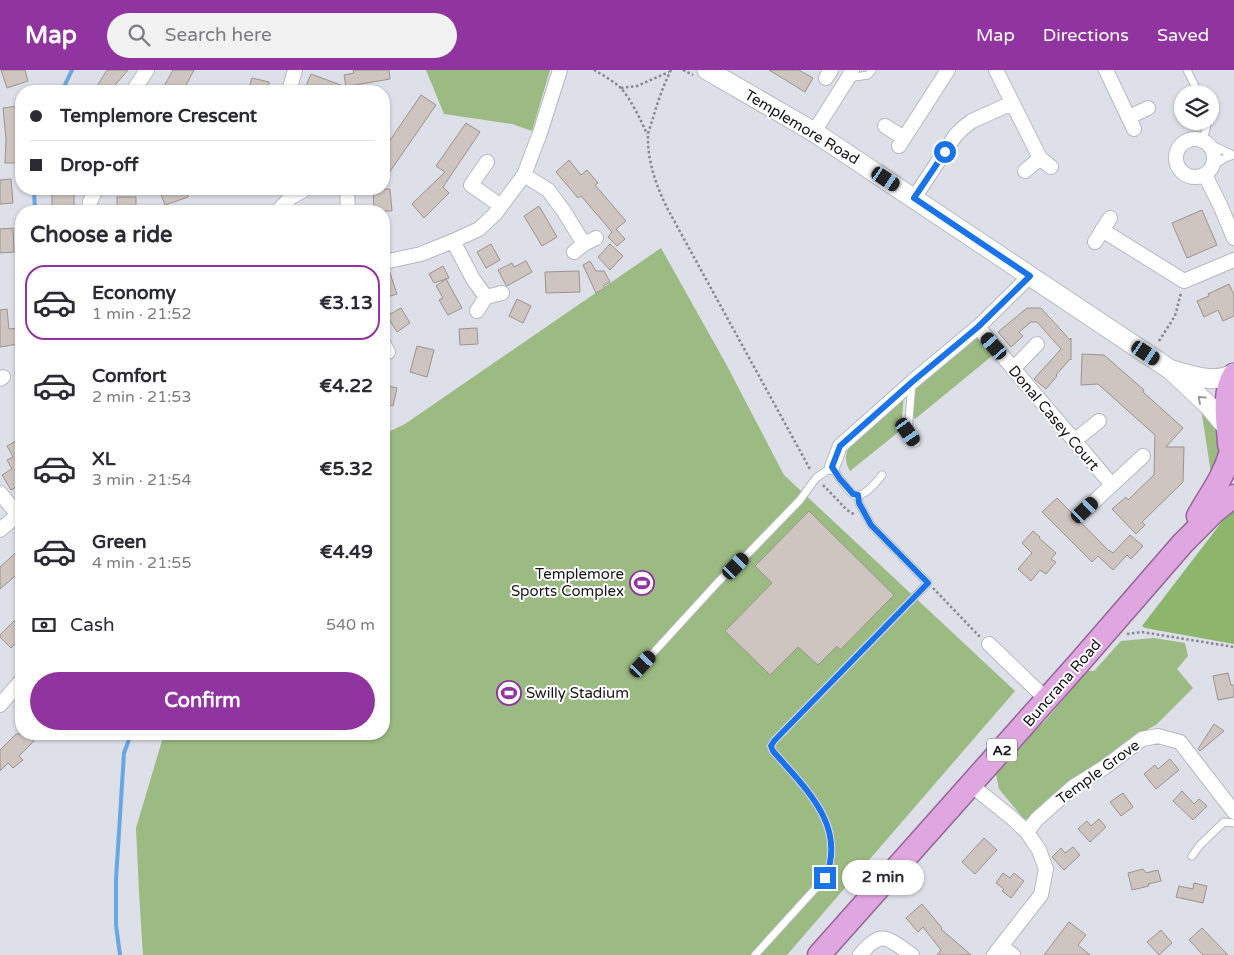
<!DOCTYPE html>
<meta charset="utf-8">
<style>
:root{--surface:#fff;--page:#f2f2f3;--text:#2b2b33;--muted:#7c7c81;--line:#e1e1e2;--accent:#90359f}
body{margin:0;font-family:"Varela Round",sans-serif;background:var(--page);color:var(--text);height:100vh;display:flex;flex-direction:column;font-size:19px;white-space:nowrap}
*{box-sizing:border-box;margin:0}
p{font-size:16px;color:var(--muted)}
.icon{flex:none;width:28px;height:28px;fill:none;stroke:currentColor;stroke-width:2;stroke-linecap:round;stroke-linejoin:round}
.map{position:relative;flex:1;overflow:hidden}
.side{position:absolute;left:15px;top:135px;width:375px;height:535px;display:flex;flex-direction:column;background:var(--surface);border-radius:20px;box-shadow:0 1px 4px #0004}
.side>*{flex:none}
.guide{position:absolute;left:15px;top:15px;width:375px;height:110px;border-radius:20px;box-shadow:0 1px 4px #0004;display:grid;align-content:center;height:110px;padding:0 15px;background:var(--surface)}
.tools{position:absolute;left:1174px;top:15px;display:grid;gap:10px}
.tools a{display:grid;place-items:center;width:45px;height:45px;border-radius:50%;background:var(--surface);box-shadow:0 1px 4px #0004;font-size:25px}
.end{position:absolute;width:22px;height:22px;margin:-11px;border:6px solid #1a73e8;background:#fff;box-shadow:0 0 0 2px #fff}
.from{border-radius:50%}
.bubble{position:absolute;height:35px;border-radius:18px;background:var(--surface);box-shadow:0 1px 4px #0004;font-size:16px;font-weight:700;line-height:35px;text-align:center}
.car{position:absolute;width:15px;height:30px;margin:-15px -8px;border-radius:6px;box-shadow:0 0 4px 1px #0007;background:linear-gradient(#222 24%,#8ab4d8 0 40%,#222 0 76%,#8ab4d8 0 86%,#222 0)}
.guide b{display:flex;align-items:center;gap:18px;height:48px;font-size:19px}
.guide b+b{border-top:1px solid var(--line)}
.guide i{width:12px;height:12px;background:var(--text)}
ul{padding:0;list-style:none}
li{display:flex;align-items:center;gap:15px;height:75px;margin:0 10px 8px;padding:0 5px;border:2px solid transparent;border-radius:20px}
li div{flex:1}
li b{display:block;font-size:19px}
li em{font-style:normal;font-weight:700}
li.current{border-color:var(--accent)}
li>.icon{width:45px;height:45px;stroke-width:1.5}
h2{padding:0 15px;font-size:22px;line-height:60px}
.pay{display:flex;align-items:center;gap:12px;height:55px;padding:0 15px;font-size:19px}
.pay p{margin-inline-start:auto}
.action{display:flex;gap:10px;margin-top:auto;padding:10px 15px}
.action a{flex:1;height:58px;border-radius:30px;background:var(--accent);color:#fff;font-size:20px;font-weight:700;line-height:58px;text-align:center}
header{display:flex;align-items:center;gap:30px;box-sizing:border-box;height:70px;padding:0 25px;background:var(--accent);color:#fff}
header strong{font-size:24px}
nav{display:flex;gap:28px;margin-inline-start:auto;font-size:18px}
.search{width:350px;height:45px;background:var(--page);display:flex;align-items:center;gap:12px;box-sizing:border-box;padding:0 18px;border-radius:28px;color:var(--muted);font-size:19px}
.map>svg:first-child{display:block}
.green{fill:#9bbb83}
.forest{fill:#8db56c}
.lines{fill:none;stroke-linecap:round;stroke-linejoin:round}
.stream{stroke:#6ba5e2;stroke-width:4}
.building{fill:#cfc5c0;stroke:#9c938e}
.service-casing{stroke:#b6b8c1;stroke-width:9}
.minor-casing{stroke:#b6b8c1;stroke-width:16}
.secondary-casing{stroke:#b6b8c1;stroke-width:21}
.trunk-casing{stroke:#946596;stroke-width:25}
.path{stroke:#87888f;stroke-width:2.5;stroke-dasharray:2.5 2.5;stroke-linecap:butt}
.service{stroke:#fff;stroke-width:7}
.minor{stroke:#fff;stroke-width:14}
.secondary{stroke:#fff;stroke-width:19}
.trunk{stroke:#e0a6e0;stroke-width:22}
.oneway{stroke:#979798}
.route{stroke:#1a73e8;stroke-width:6}
.labels{text-anchor:middle;dominant-baseline:central;stroke-width:4;stroke-linejoin:round;paint-order:stroke}
.shield{fill:#fff;stroke:#5d5d5f;stroke-width:1}
.shield-label{font-size:14px;font-weight:bold;fill:#17171b}
.street-label{font-size:15px;fill:#17171b;stroke:#fff}
.poi-label{font-size:15px;fill:#17171b;stroke:#fff;text-anchor:end}
</style>
<header>
<strong>Map</strong>
<div class="search"><svg class="icon" aria-label="search" viewBox="0 0 24 24"><circle cx="10" cy="10" r="6"/><path d="M15 15l6 6"/></svg>Search here</div>
<nav><a>Map</a><a>Directions</a><a>Saved</a></nav>
</header>
<div class="map">
<svg width="1234" height="885" viewBox="0 0 1234 885">
<rect width="100%" height="100%" fill="#dddfe9"/>
<path class="green" d="M426,0H550L532,61L512,54L444,44Z
M661,178L726,294L784,405L1015,621L787,885H143L139,822L136,758L164,664H384V364L405,354Z
M975,265L992,286L915,349L913,347L915,319Z
M904,324L901,360L850,401C844,391 845,383 851,373Z
M1201,338L1211,351L1215,358L1219,382L1212,410Z
M1154,568L1185,573L1188,586L1177,599L1193,618L1157,654L1145,661L1028,749H1024L999,719L996,704L1021,672L1045,651L1067,625L1083,601H1094L1121,571Z"/>
<path class="forest" d="M1234,436V574L1145,558L1142,556Z"/>
<g class="lines">
<path class="stream" d="M62,21L72,0
M34,119L35,141
M120,885L116,855V809L124,683L131,664"/>
</g>
<path class="building" d="M1,0H25L28,11L7,18Z
M107,0H128L110,21H94Z
M173,0H194L183,21H169L163,18Z
M353,0H389L390,9L332,19L331,21H304L311,4L346,17L344,5L354,3Z
M769,0H799L813,8L805,22Z
M252,8L269,12L267,21H248Z
M421,25L436,35L384,110V79Z
M18,36L20,56L21,93H5L6,69L3,38Z
M466,53L480,62L443,117L449,123L424,148L412,134L445,102L436,96Z
M569,90L581,105L587,100L598,113L595,115L626,151L616,159L625,169L617,176L608,167L612,162L581,126L578,128L556,102Z
M11,109L13,133L0,134V110Z
M52,119H74V141H52Z
M159,119H185L188,127L165,135Z
M373,119H390L392,141H374Z
M117,127H136V141H117Z
M539,136L557,167L542,176L524,146Z
M1202,140L1217,175L1187,188L1172,153Z
M13,158L14,182L0,183V159Z
M491,174L500,190L486,198L477,182Z
M610,174L623,186L610,200L598,187Z
M526,191L532,202L507,216L506,215L498,200L512,193L514,197Z
M590,191L596,201H604L610,212L603,216L605,218L596,223L583,195Z
M443,196L449,208L434,213L429,204Z
M389,200L397,224L384,228V201Z
M579,201L580,222L546,223L545,202Z
M446,209L462,238L448,245L439,230L443,228L436,216Z
M1229,214L1234,225V246L1223,251L1218,240L1204,247L1197,231L1209,226L1208,224Z
M517,229L531,236L523,253L509,246Z
M401,238L410,253L397,262L387,246Z
M1027,238H1041L1070,270L1071,268V290L1070,289L1056,305L1057,306L1046,319L1034,309L1061,279L1037,252H1031L1019,262L1023,266L1011,277L998,262Z
M7,239L9,259L18,258V274L0,277V240Z
M477,258L478,274L460,275L459,259Z
M417,276L434,280L427,307L410,302Z
M1082,284L1104,285L1144,320L1143,322L1183,358L1166,377H1184L1183,412L1142,452L1145,455L1136,464L1112,439L1126,427L1128,430L1154,405L1155,365L1098,314L1081,315Z
M384,315L397,318L393,336L384,333Z
M21,368V414L11,420L2,405L12,399L7,390L13,387L7,376Z
M1057,428L1109,481V480L1113,483L1130,465L1143,476L1131,489L1127,485L1113,500L1098,486L1092,492L1042,442Z
M809,441L894,525L840,580L837,576L818,595L798,577L770,605L725,561L772,513L755,496Z
M1033,461L1040,467L1039,468L1056,483L1051,489L1056,492L1046,504L1040,500L1031,511L1018,499L1032,483L1022,473Z
M21,478V501L0,519V497Z
M21,547V567L11,578L0,567V565L14,551L16,552Z
M1228,603L1231,615H1234V627L1218,630L1213,606Z
M1214,654L1224,661L1200,681L1198,679Z
M16,664H39L33,670L34,671L19,686L23,690L13,698L8,693L0,701V680Z
M1170,689L1179,700L1156,719L1144,704L1155,695L1158,699Z
M1182,721L1194,734L1199,729L1207,736L1193,750L1173,731Z
M1123,723L1133,737L1121,746L1110,732Z
M1099,749L1106,757L1090,772L1078,759L1087,751L1091,756Z
M984,768L997,780L975,804L962,792Z
M1073,777L1080,785L1064,800L1052,787L1061,778L1065,783Z
M1143,799L1146,803L1158,800L1161,811L1148,814L1149,816L1132,820L1128,803Z
M1003,803L1010,808L1014,803L1024,811L1011,828L1002,821L1004,819L996,813Z
M1194,813L1207,816L1203,833L1176,827L1179,816L1193,819Z
M922,834L942,858L941,859L971,885H937L941,880L923,857L918,862L906,848Z
M1069,852L1086,865L1078,875L1090,885H1044Z
M1202,858L1228,885H1203L1189,870Z
M1161,860L1172,873L1159,885L1147,872Z"/>
<g class="lines">
<defs>
<path id="service" d="M1187,0L1199,24
M848,8L868,5L872,0
M1203,70L1207,55L1206,51
M1208,73L1233,85
M1213,96L1225,88L1234,85
M912,312L908,363L916,373
M643,594L719,511L729,501L736,496L800,430L816,408L832,397C836,403 849,422 854,425C856,426 860,425 862,424C870,421 877,411 882,405
M1192,786L1200,775L1224,752L1234,753
M755,885L825,808C848,756 804,717 773,681L771,676L774,671L928,513L871,455L859,433L858,425"/>
<path id="minor" d="M996,0L1040,88L1051,97
M1106,0L1134,59
M826,8L831,0
M133,21L147,0
M289,21L295,0
M1129,47L1148,38
M885,56L904,68
M814,62L848,8L852,0
M1176 88a19 19 0 1 1 38 0a19 19 0 1 1-38 0Z
M899,76L948,0
M487,92L471,115L501,136
M1025,101L1040,88
M524,105L548,120L563,140L584,174
M1205,105L1220,135L1234,168
M347,119L348,141
M914,128L955,66L964,57L972,51L1012,33
M89,141L90,132L96,119
M278,141L291,127L306,119
M1102,160L1184,211L1234,190
M453,171L473,209L486,227
M1095,172L1110,148
M574,182L584,174L596,168
M384,192L421,184L453,171L479,159L495,144L524,105L540,63L560,0
M477,241L486,227L502,223
M978,257L1112,415
M384,275L388,282
M1013,299L1037,274
M0,309L3,307
M1074,371L1099,351
M832,397L840,376L912,312L978,257L1030,206
M0,423L18,445
M1085,440L1143,386
M0,460L21,442
M989,574L1047,630
M0,635L21,611
M971,715L1012,748L1027,762L1039,780L1046,799L1041,825L994,885
M1027,762L1037,749L1073,717L1105,697L1142,669L1158,666L1180,672L1234,742
M1001,876L1013,885
M860,885C882,858 888,869 912,885"/>
<path id="secondary" d="M707,0L814,62L1171,300L1209,336L1229,360
M1172,300C1192,305 1215,315 1234,303"/>
<path id="trunk" d="M1234,305C1222,325 1228,352 1229,374L1231,381L1234,387
M1198,446C1211,423 1224,407 1231,381
M819,885L1078,594L1183,473L1215,441L1234,426"/>
</defs>
<use href="#service" class="service-casing"/>
<use href="#minor" class="minor-casing"/>
<use href="#secondary" class="secondary-casing"/>
<use href="#trunk" class="trunk-casing"/>
<path class="path" d="M594,0C603,5 613,11 621,18C631,30 641,50 647,64
M671,0C663,16 657,34 652,51C651,56 648,61 648,66C647,93 659,124 672,147L811,401
M683,0L693,5
M621,18L637,16L669,2
M1159,271L1175,246L1181,223
M823,415L847,440L855,445
M933,518L980,567
M1127,564L1142,562L1234,577"/>
<use href="#service" class="service"/>
<use href="#minor" class="minor"/>
<use href="#secondary" class="secondary"/>
<use href="#trunk" class="trunk"/>
</g>
<defs><path id="oneway-chevron" d="M-2-3.5L2.5 0L-2 3.5" fill="none" stroke-width="1.6" stroke-linecap="round" stroke-linejoin="round" transform="scale(1.25)"/></defs>
<use class="oneway" href="#oneway-chevron" transform="translate(1201 329) rotate(-138)"/>
<g class="lines">
<path class="route" d="M825,808C848,756 804,717 773,681L771,676L774,671L928,513L871,455L859,433L858,425L853,424L840,409L832,397L840,376L912,312L978,257L1030,206L914,128L945,82"/>
</g>
<defs>
<symbol id="stadium-ring" viewBox="-11 -11 22 22"><circle r="9.5" fill="#fff" stroke="#90359f" stroke-width="1.5"/><path d="M0-5a6.5 5 0 1 0 0 10a6.5 5 0 1 0 0-10ZM-3.5-1.8h7v3.6h-7Z" fill="#90359f"/></symbol>
</defs>
<g fill-rule="evenodd">
<use href="#stadium-ring" x="628" y="499" width="28" height="28"/>
<use href="#stadium-ring" x="495" y="609" width="28" height="28"/>
</g>
<g class="labels">
<rect class="shield" x="987" y="668.5" width="30" height="23" rx="4"/>
<g class="shield-label">
<text x="1002" y="680">A2</text>
</g>
<g class="street-label">
<text transform="translate(802 57) rotate(31)">Templemore Road</text>
<text transform="translate(1054 348) rotate(50)">Donal Casey Court</text>
<text transform="translate(1062 613) rotate(-49)">Buncrana Road</text>
<text transform="translate(1098 702) rotate(-36)">Temple Grove</text>
</g>
<g class="poi-label">
<text x="624" y="504">Templemore<tspan x="624" dy="17">Sports Complex</tspan></text>
<text x="526" y="623" text-anchor="start">Swilly Stadium</text>
</g>
</g>
</svg>
<div class="tools">
<a><svg class="icon" aria-label="layers" viewBox="0 0 24 24"><path d="M12 4l9 5-9 5-9-5zM3 14l9 5 9-5"/></svg></a>
</div>
<i class="end from" style="left:945px;top:82px"></i>
<i class="end" style="left:825px;top:808px"></i>
<div class="bubble" style="left:842px;top:790px;width:82px">2 min</div>
<i class="car" style="left:886px;top:109px;rotate:124deg"></i>
<i class="car" style="left:994px;top:276px;rotate:319deg"></i>
<i class="car" style="left:1146px;top:283px;rotate:124deg"></i>
<i class="car" style="left:908px;top:362px;rotate:145deg"></i>
<i class="car" style="left:1085px;top:440px;rotate:47deg"></i>
<i class="car" style="left:736px;top:496px;rotate:44deg"></i>
<i class="car" style="left:643px;top:594px;rotate:43deg"></i>
<div class="guide">
<b><i class="from"></i>Templemore Crescent</b>
<b><i></i>Drop-off</b>
</div>
<section class="side">
<h2>Choose a ride</h2>
<ul>
<li class="current"><svg class="icon" aria-label="car" viewBox="0 0 24 24"><path d="M5 17H2v-5l4-1 3-4h7l3 4 3 1v5h-3M9 17h6M6 11h13"/><circle cx="7" cy="17" r="2"/><circle cx="17" cy="17" r="2"/></svg><div><b>Economy</b><p>1 min · 21:52</p></div><em>€3.13</em></li>
<li><svg class="icon" aria-label="car" viewBox="0 0 24 24"><path d="M5 17H2v-5l4-1 3-4h7l3 4 3 1v5h-3M9 17h6M6 11h13"/><circle cx="7" cy="17" r="2"/><circle cx="17" cy="17" r="2"/></svg><div><b>Comfort</b><p>2 min · 21:53</p></div><em>€4.22</em></li>
<li><svg class="icon" aria-label="car" viewBox="0 0 24 24"><path d="M5 17H2v-5l4-1 3-4h7l3 4 3 1v5h-3M9 17h6M6 11h13"/><circle cx="7" cy="17" r="2"/><circle cx="17" cy="17" r="2"/></svg><div><b>XL</b><p>3 min · 21:54</p></div><em>€5.32</em></li>
<li><svg class="icon" aria-label="car" viewBox="0 0 24 24"><path d="M5 17H2v-5l4-1 3-4h7l3 4 3 1v5h-3M9 17h6M6 11h13"/><circle cx="7" cy="17" r="2"/><circle cx="17" cy="17" r="2"/></svg><div><b>Green</b><p>4 min · 21:55</p></div><em>€4.49</em></li>
</ul>
<div class="pay"><svg class="icon" aria-label="cash" viewBox="0 0 24 24"><path d="M3 7h18v10H3z"/><circle cx="12" cy="12" r="2"/></svg>Cash<p>540 m</p></div>
<div class="action"><a>Confirm</a></div>
</section>
</div>
